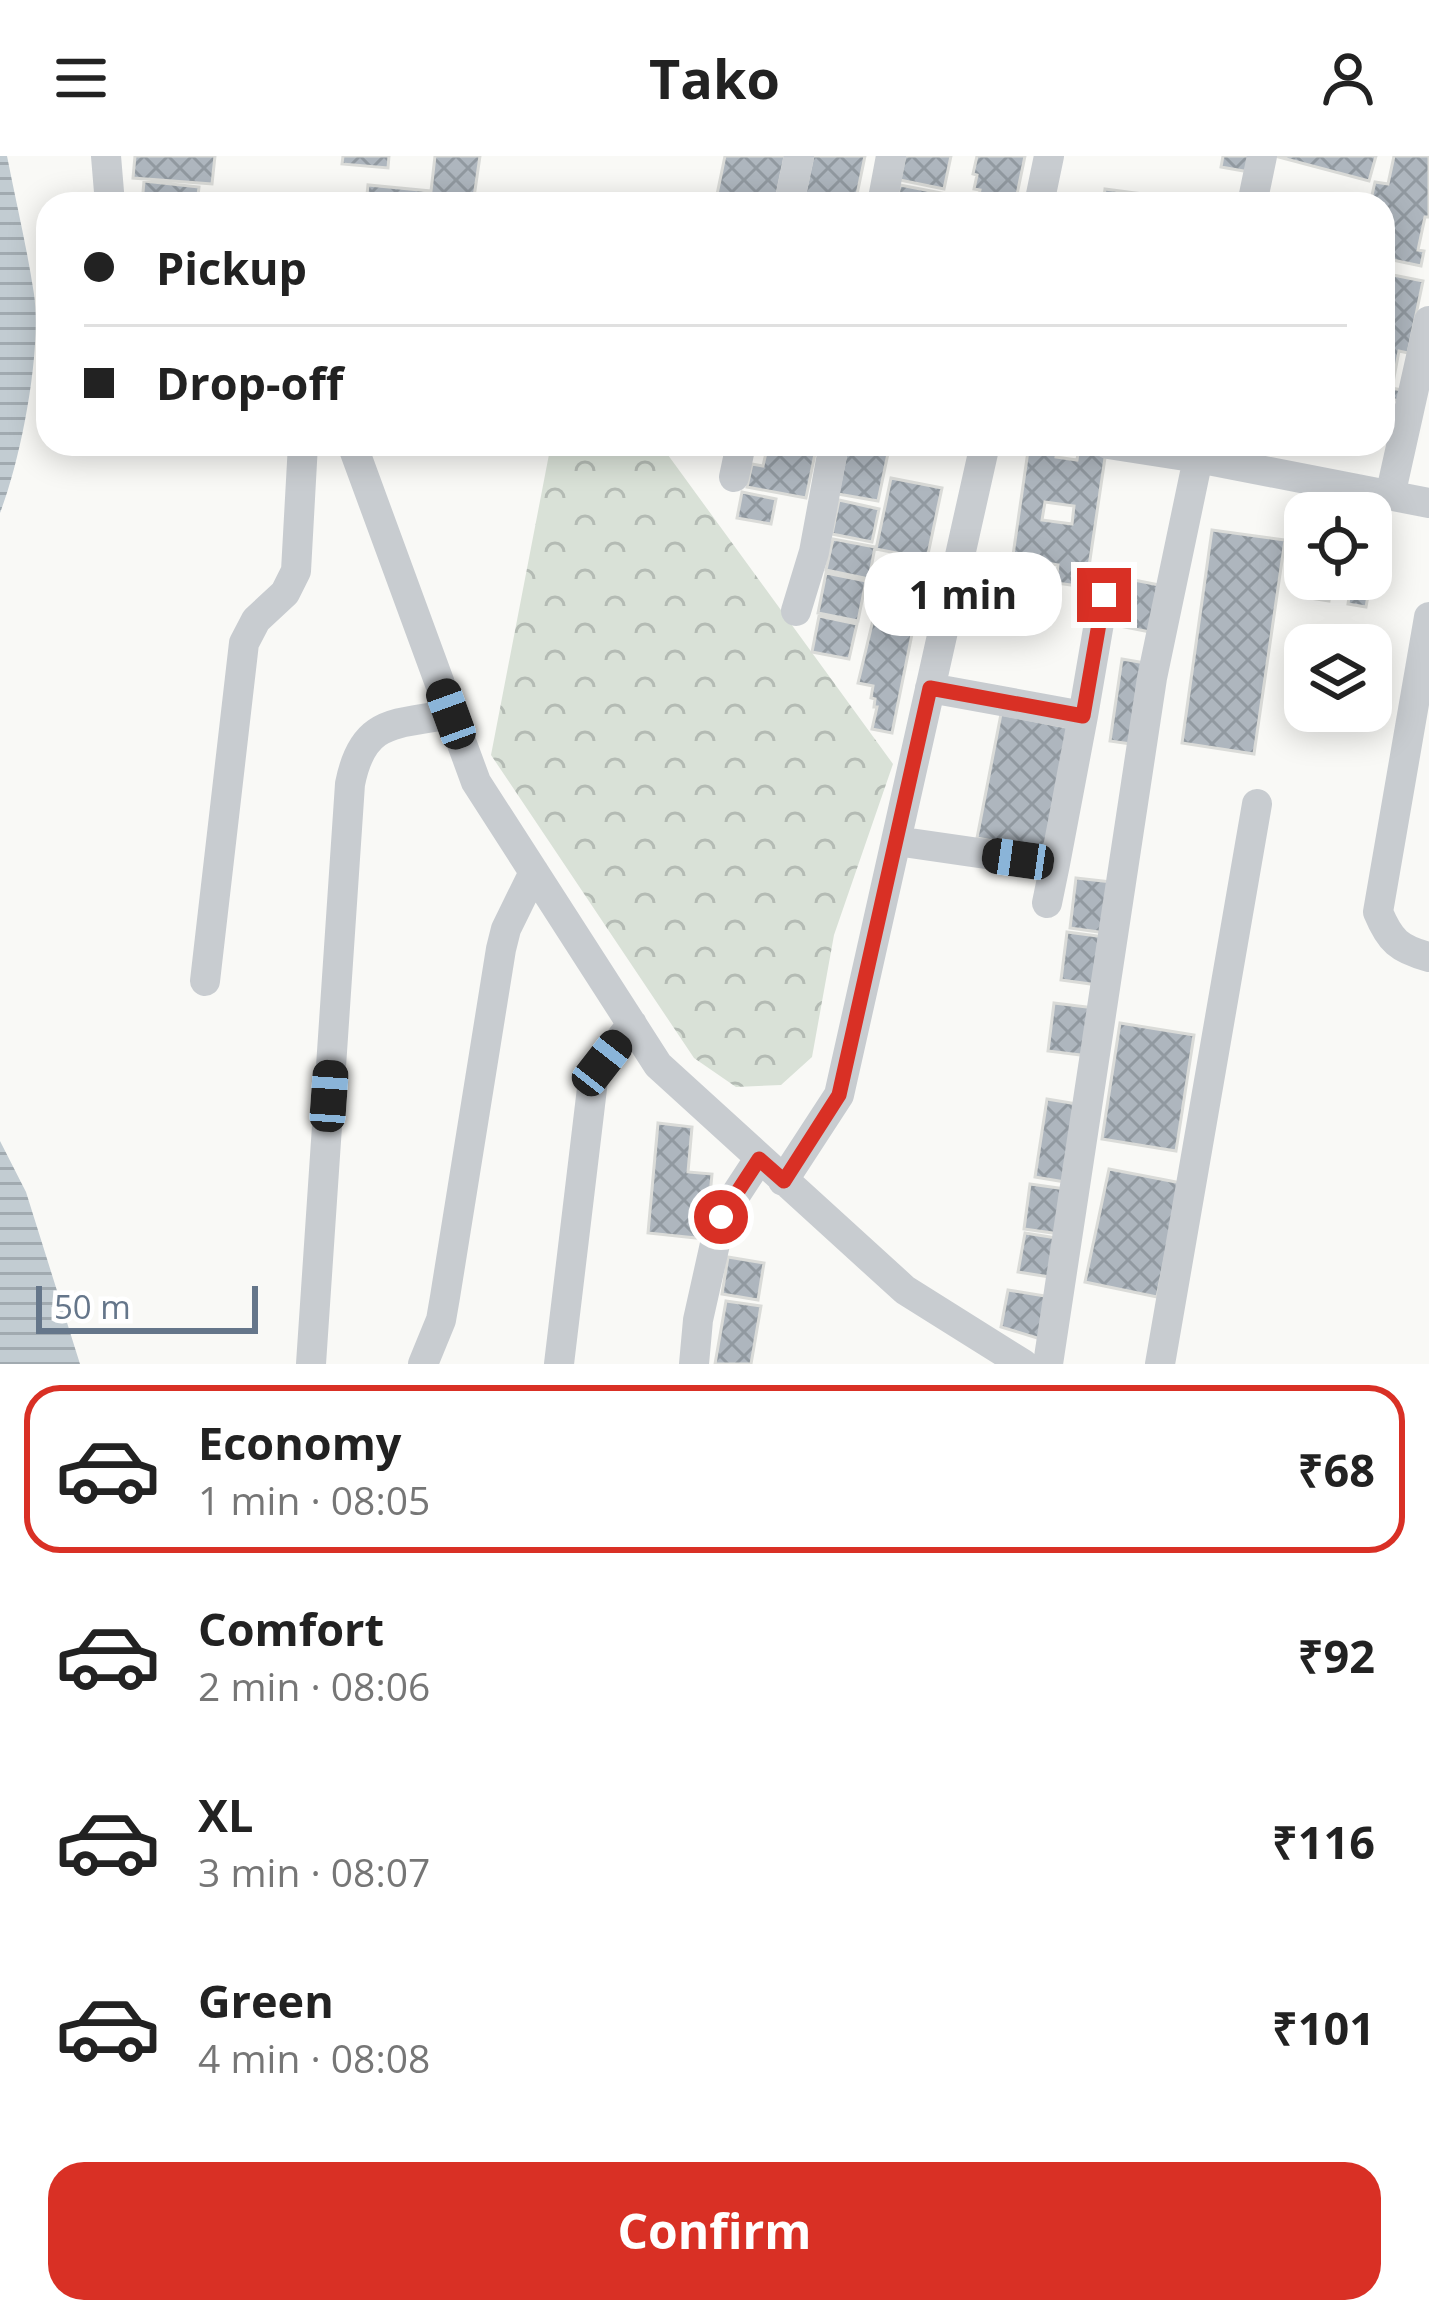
<!DOCTYPE html>
<meta charset="utf-8">
<style>
:root{--surface:#fff;--page:#f2f2f2;--text:#222;--muted:#767676;--line:#e0e0e0;--accent:#d93025}
body{margin:0;font-family:"Open Sans",sans-serif;background:var(--page);color:var(--text);height:100vh;display:flex;flex-direction:column;font-size:45px;white-space:nowrap}
*{box-sizing:border-box;margin:0}
p{font-size:39px;color:var(--muted)}
.icon{flex:none;width:66px;height:66px;fill:none;stroke:currentColor;stroke-width:2;stroke-linecap:round;stroke-linejoin:round}
.map{position:relative;height:1208px;overflow:hidden}
.details{display:flex;flex-direction:column;background:var(--surface);flex:1}
.details>*{flex:none}
.top-card{position:absolute;left:36px;top:36px;width:1359px;height:264px;border-radius:36px;box-shadow:0 6px 30px #0003;display:grid;align-content:center;height:264px;padding:0 48px;background:var(--surface)}
.controls{position:absolute;left:1284px;top:336px;display:grid;gap:24px}
.controls a{display:grid;place-items:center;width:108px;height:108px;border-radius:24px;background:var(--surface);box-shadow:0 6px 30px #0003;font-size:60px}
.scale{position:absolute;left:36px;bottom:30px;width:222px;box-sizing:border-box;padding-left:12px;border:6px solid #65768a;border-top:0;font-size:33px;line-height:42px;white-space:nowrap;color:#65768a;-webkit-text-stroke:9px #fff;paint-order:stroke}
.end{position:absolute;width:54px;height:54px;margin:-27px;border:15px solid #d93025;background:#fff;box-shadow:0 0 0 6px #fff}
.from{border-radius:50%}
.bubble{position:absolute;height:84px;border-radius:36px;background:var(--surface);box-shadow:0 6px 30px #0003;font-size:39px;font-weight:700;line-height:84px;text-align:center}
.car{position:absolute;width:36px;height:72px;margin:-36px -18px;border-radius:15px;box-shadow:0 0 9px 3px #0007;background:linear-gradient(#222 24%,#8ab4d8 0 40%,#222 0 76%,#8ab4d8 0 86%,#222 0)}
.top-card b{display:flex;align-items:center;gap:42px;height:114px;font-size:45px}
.top-card b+b{border-top:3px solid var(--line)}
.top-card i{width:30px;height:30px;background:var(--text)}
ul{padding:21px 0 0;list-style:none}
li{display:flex;align-items:center;gap:36px;height:168px;margin:0 24px 18px;padding:0 24px;border:6px solid transparent;border-radius:36px}
li div{flex:1}
li b{display:block;font-size:45px}
li em{font-style:normal;font-weight:700}
li.selected{border-color:var(--accent)}
li>.icon{width:108px;height:108px;stroke-width:1.5}
.primary-button{display:flex;gap:24px;margin-top:auto;padding:24px 48px}
.primary-button a{flex:1;height:138px;border-radius:36px;background:var(--accent);color:#fff;font-size:48px;font-weight:700;line-height:138px;text-align:center}
header{display:flex;justify-content:space-between;align-items:center;height:156px;padding:0 48px;background:var(--surface);font-size:54px;font-weight:700}
.map>svg:first-child{display:block}
.park{fill:url(#park-crowns)}
.water{fill:url(#water-rules)}
.building{fill:url(#building-cross-hatch);stroke:#dadbd8;stroke-width:3;fill-rule:evenodd}
.lines{fill:none;stroke-linecap:round;stroke-linejoin:round}
.minor{stroke:#c8ccd0;stroke-width:30}
.route{stroke:#d93025;stroke-width:15}
</style>
<header><svg class="icon" aria-label="menu" viewBox="0 0 24 24"><path d="M4 6h16M4 12h16M4 18h16"/></svg>Tako<svg class="icon" aria-label="person" viewBox="0 0 24 24"><circle cx="12" cy="8" r="4"/><path d="M4 21q1-7 8-7t8 7"/></svg></header>
<div class="map">
<svg width="1429" height="1208" viewBox="0 0 1429 1208">
<defs>
<pattern id="park-crowns" width="20" height="18" patternUnits="userSpaceOnUse" patternTransform="scale(3)"><rect width="20" height="18" fill="#d9e1d7"/><path d="M2 6a3 3 0 1 1 6 0M12 15a3 3 0 1 1 6 0" fill="none" stroke="#b4bbb4"/></pattern>
<pattern id="water-rules" width="6" height="5" patternUnits="userSpaceOnUse" patternTransform="scale(3)"><rect width="6" height="5" fill="#c2ccd2"/><path d="M0 2.5h6" fill="none" stroke="#a1aab0"/></pattern>
<pattern id="building-cross-hatch" width="8" height="8" patternUnits="userSpaceOnUse" patternTransform="scale(3)"><rect width="8" height="8" fill="#aeb6be"/><path d="M0 0l8 8M0 8l8-8" fill="none" stroke="#9199a0"/></pattern>
</defs>
<rect width="100%" height="100%" fill="#f9f9f6"/>
<path class="park" d="M551,288H660L893,608L834,779L812,901L781,929L736,931L694,902L491,599Z"/>
<path class="water" d="M0,0H7C16,46 27,92 34,138C42,195 21,303 0,357Z
M0,985L26,1036L80,1208H0Z"/>
<path class="building" d="M135,0H215L212,28L133,22Z
M343,0H389L388,12L342,8Z
M435,0H480L473,48H366L368,29L431,35Z
M725,0H785L775,48H715Z
M813,0H865L855,48L803,47Z
M905,0H951L944,33L900,24Z
M977,0H1025L1015,48H977L980,34L974,33L977,19L973,18Z
M1223,0H1258L1255,17L1221,11Z
M1275,0H1376L1369,25Z
M1394,0H1429V61H1425L1418,94L1424,95L1421,110L1383,102V68L1386,53L1383,52V48H1370L1375,26L1388,28Z
M144,25L199,31L197,48H142Z
M900,29L946,38L944,48H896Z
M1105,33L1151,39L1150,48H1103Z
M1383,117L1423,125L1408,197L1399,195L1392,232L1401,234L1399,245L1383,241Z
M768,288H817L806,342L747,331L752,308L763,310Z
M848,288H890L878,345L838,338Z
M1029,288H1058L1056,301L1077,304L1079,291L1106,295L1086,431L1056,427L1058,409L1041,406L1038,424L1010,420ZM1045,346L1074,350L1072,368L1042,364Z
M891,322L942,332L927,403L876,393Z
M742,336L776,343L771,368L737,362Z
M839,344L879,353L872,386L832,378Z
M1371,359L1382,361L1371,420Z
M1212,374L1285,384L1254,598L1182,587Z
M833,383L875,391L869,423L826,414Z
M879,410L924,419L892,577L872,573L877,551H874L875,543L871,542L873,530L858,527L882,426L876,425Z
M826,417L866,425L858,465L818,457Z
M1129,423L1164,430L1155,477L1120,470Z
M1314,423H1371L1366,451L1348,448L1349,441L1330,438L1329,445L1310,442Z
M819,460L857,468L849,503L812,496Z
M1122,503L1151,508L1138,589L1110,585Z
M1001,558L1076,573L1053,697L977,682Z
M1076,722L1112,726L1106,777L1070,772Z
M1067,776L1105,781L1098,829L1061,824Z
M1054,847L1095,852L1089,900L1048,895Z
M1120,867L1194,879L1176,995L1102,983Z
M1047,943L1083,949L1071,1027L1035,1021Z
M658,967L692,971L688,1016L712,1018L706,1083L648,1077Z
M1109,1013L1181,1027L1157,1141L1085,1126Z
M1030,1028L1073,1034L1067,1079L1024,1073Z
M1025,1077L1063,1083L1056,1122L1018,1116Z
M728,1101L764,1107L758,1144L722,1138Z
M1008,1134L1051,1141L1044,1184L1001,1171Z
M726,1145L761,1150L751,1208H715Z"/>
<g class="lines">
<path class="minor" d="M106,0L110,48
M789,48L799,0
M882,48L891,0
M1039,48L1049,0
M1252,48L1262,0
M352,288L476,626L658,909L905,1134L1023,1208
M1108,288L1198,302L1429,347
M734,321L741,288
M1390,340L1429,165
M796,455L814,396L834,288
M1429,461L1378,756C1390,785 1399,793 1429,801
M1083,560L1104,438
M896,685L1055,708L1083,560L930,532
M1047,747L1055,708
M205,825L244,487L256,464L285,437L296,415L303,288
M783,1025L839,939L985,288
M311,1208L350,628C363,562 395,569 451,558
M423,1208L441,1164L445,1141L501,793L506,773L534,716
M559,1208L593,924L602,907L632,868
M694,1208L698,1164L721,1061L759,1003
M1048,1208L1152,522L1201,288
M1160,1208L1257,648"/>
</g>
<g class="lines">
<path class="route" d="M721,1061L759,1003L784,1025L839,939L930,532L1083,560L1104,439"/>
</g>
</svg>
<div class="controls">
<a><svg class="icon" aria-label="locate" viewBox="0 0 24 24"><circle cx="12" cy="12" r="6"/><path d="M12 2v4M12 18v4M2 12h4M18 12h4"/></svg></a>
<a><svg class="icon" aria-label="layers" viewBox="0 0 24 24"><path d="M12 4l9 5-9 5-9-5zM3 14l9 5 9-5"/></svg></a>
</div>
<div class="scale">50 m</div>
<i class="end from" style="left:721px;top:1061px"></i>
<i class="end" style="left:1104px;top:439px"></i>
<div class="bubble" style="left:864px;top:396px;width:198px">1 min</div>
<i class="car" style="left:451px;top:558px;rotate:340deg"></i>
<i class="car" style="left:1018px;top:703px;rotate:278deg"></i>
<i class="car" style="left:602px;top:907px;rotate:38deg"></i>
<i class="car" style="left:329px;top:940px;rotate:4deg"></i>
<div class="top-card">
<b><i class="from"></i>Pickup</b>
<b><i></i>Drop-off</b>
</div>
</div>
<section class="details">
<ul>
<li class="selected"><svg class="icon" aria-label="car" viewBox="0 0 24 24"><path d="M5 17H2v-5l4-1 3-4h7l3 4 3 1v5h-3M9 17h6M6 11h13"/><circle cx="7" cy="17" r="2"/><circle cx="17" cy="17" r="2"/></svg><div><b>Economy</b><p>1 min · 08:05</p></div><em>₹68</em></li>
<li><svg class="icon" aria-label="car" viewBox="0 0 24 24"><path d="M5 17H2v-5l4-1 3-4h7l3 4 3 1v5h-3M9 17h6M6 11h13"/><circle cx="7" cy="17" r="2"/><circle cx="17" cy="17" r="2"/></svg><div><b>Comfort</b><p>2 min · 08:06</p></div><em>₹92</em></li>
<li><svg class="icon" aria-label="car" viewBox="0 0 24 24"><path d="M5 17H2v-5l4-1 3-4h7l3 4 3 1v5h-3M9 17h6M6 11h13"/><circle cx="7" cy="17" r="2"/><circle cx="17" cy="17" r="2"/></svg><div><b>XL</b><p>3 min · 08:07</p></div><em>₹116</em></li>
<li><svg class="icon" aria-label="car" viewBox="0 0 24 24"><path d="M5 17H2v-5l4-1 3-4h7l3 4 3 1v5h-3M9 17h6M6 11h13"/><circle cx="7" cy="17" r="2"/><circle cx="17" cy="17" r="2"/></svg><div><b>Green</b><p>4 min · 08:08</p></div><em>₹101</em></li>
</ul>
<div class="primary-button"><a>Confirm</a></div>
</section>
